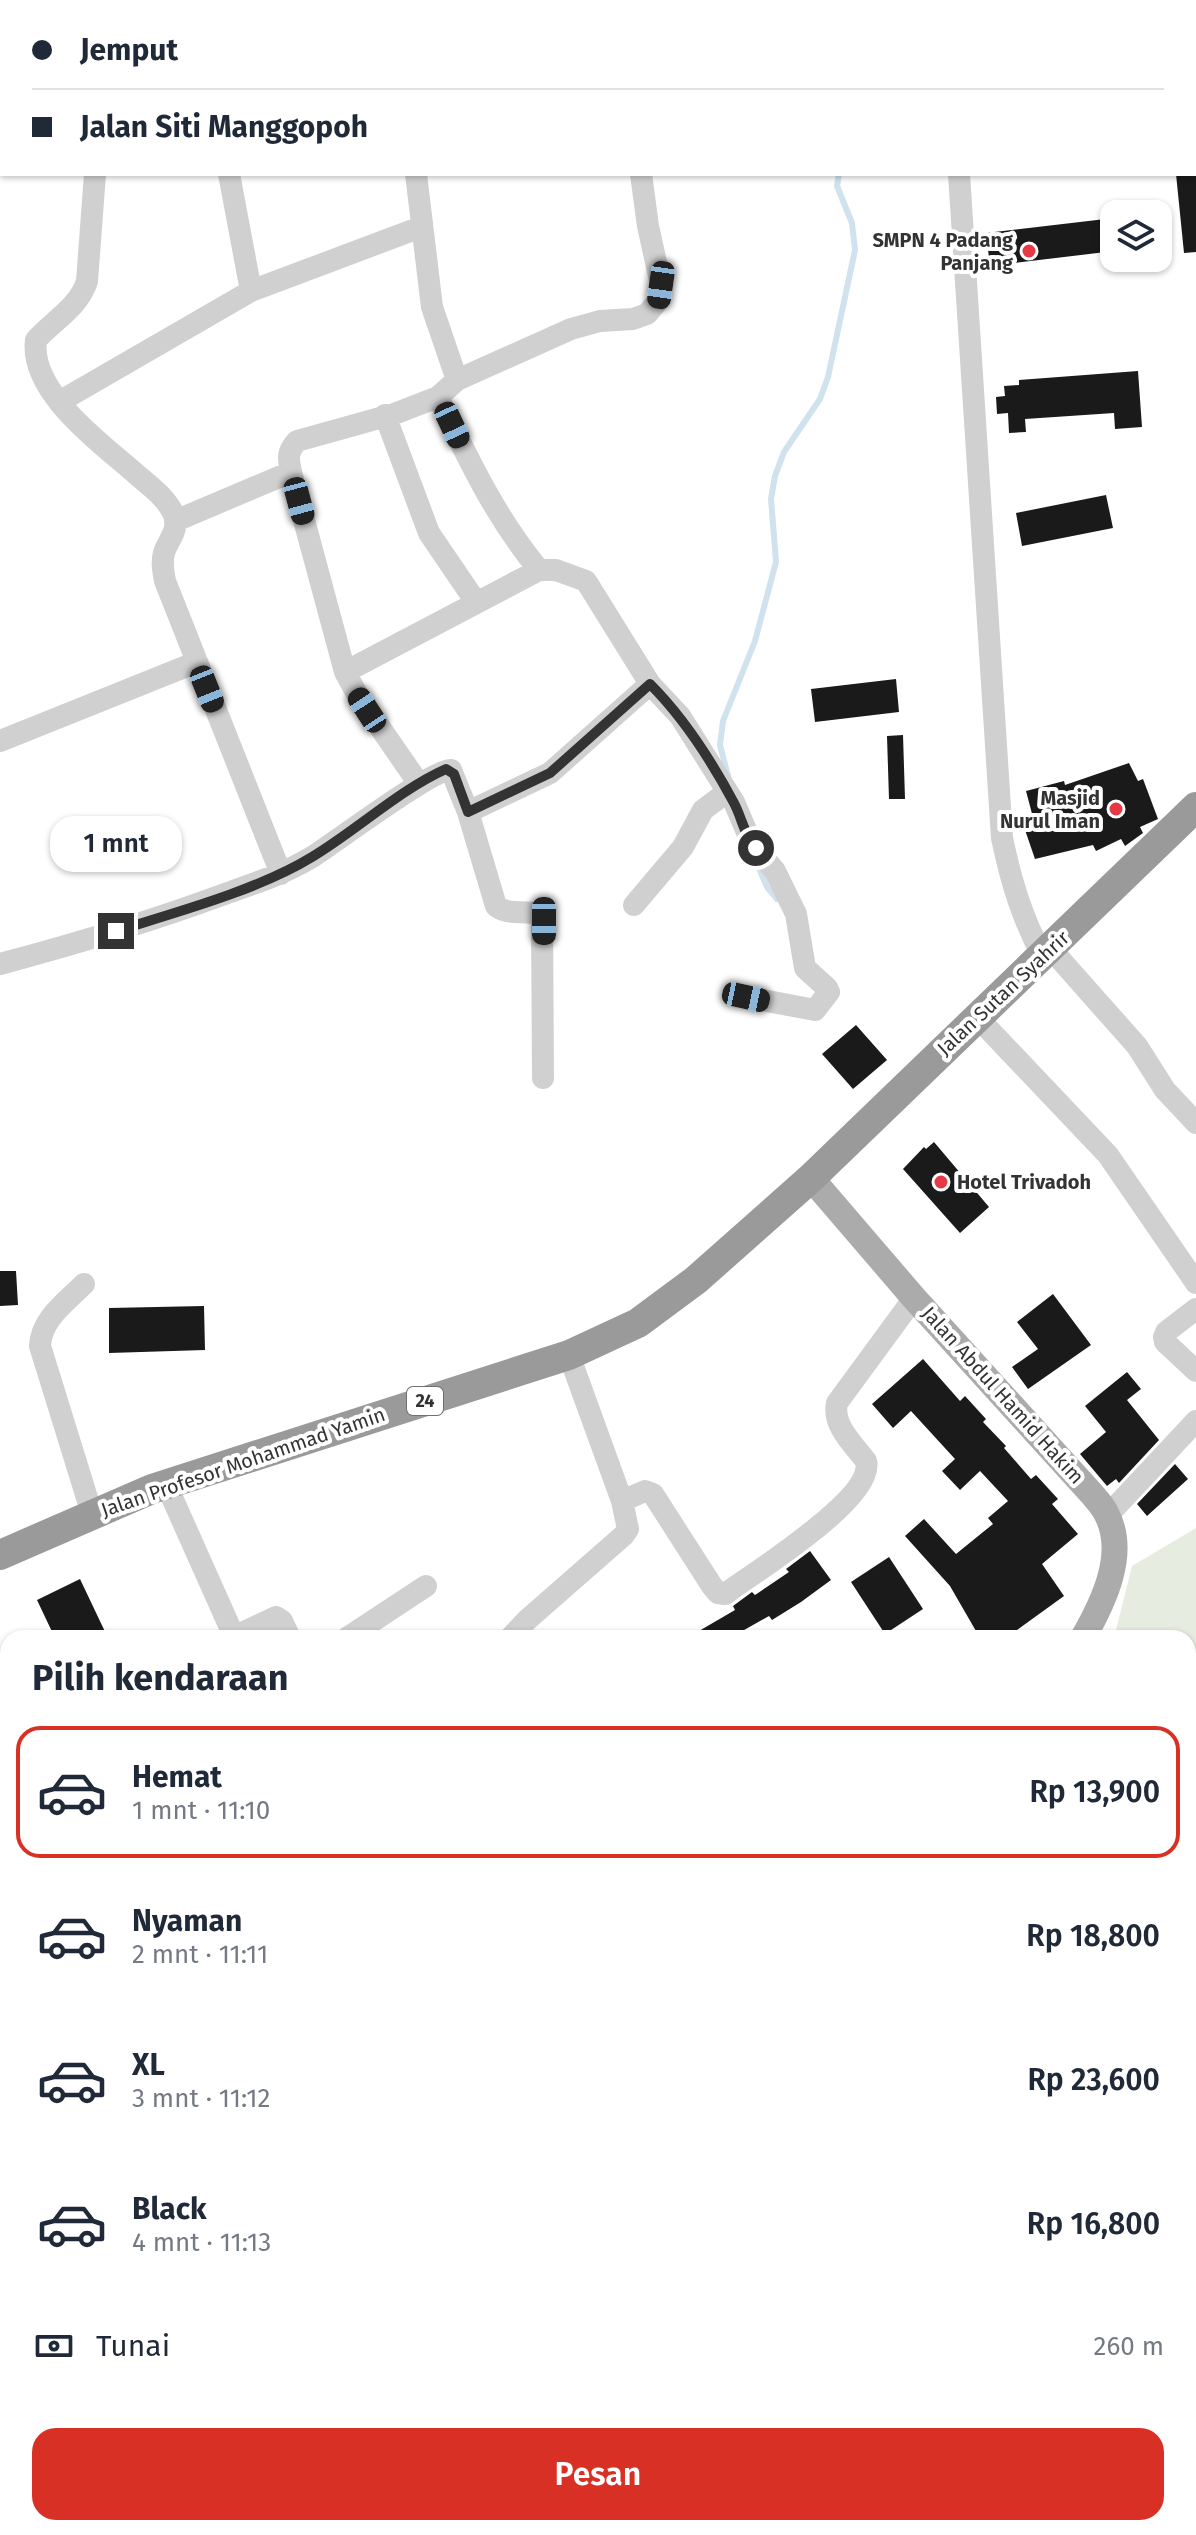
<!DOCTYPE html>
<html lang="id">
<meta charset="utf-8">
<style>
:root{--surface:#fff;--page:#f6f6f7;--text:#1f2937;--muted:#747a83;--line:#e0e1e3;--accent:#d93025}
body{margin:0;font-family:"Fira Sans",sans-serif;background:var(--page);color:var(--text);height:100vh;display:flex;flex-direction:column;font-size:30px;white-space:nowrap}
*{box-sizing:border-box;margin:0}
p{font-size:26px;color:var(--muted)}
.icon{flex:none;width:44px;height:44px;fill:none;stroke:currentColor;stroke-width:2;stroke-linecap:round;stroke-linejoin:round}
.map{position:relative;flex:1;overflow:hidden}
.sheet{position:absolute;left:0px;top:1630px;width:1196px;height:906px;display:flex;flex-direction:column;background:var(--surface);border-radius:24px 24px 0 0;box-shadow:0 2px 6px #0004}
.sheet>*{flex:none}
.top-card{position:absolute;left:0px;top:0px;width:1196px;height:176px;box-shadow:0 2px 6px #0004;display:grid;align-content:center;height:176px;padding:0 32px;background:var(--surface)}
.controls{position:absolute;left:1100px;top:200px;display:grid;gap:16px}
.controls a{display:grid;place-items:center;width:72px;height:72px;border-radius:16px;background:var(--surface);box-shadow:0 2px 6px #0004;font-size:40px}
.end{position:absolute;width:36px;height:36px;margin:-18px;border:10px solid #333;background:#fff;box-shadow:0 0 0 4px #fff}
.from{border-radius:50%}
.bubble{position:absolute;height:56px;border-radius:24px;background:var(--surface);box-shadow:0 2px 6px #0004;font-size:26px;font-weight:600;line-height:56px;text-align:center}
.car{position:absolute;width:24px;height:48px;margin:-24px -12px;border-radius:10px;box-shadow:0 0 6px 2px #0007;background:linear-gradient(#222 24%,#8ab4d8 0 40%,#222 0 76%,#8ab4d8 0 86%,#222 0)}
.top-card b{display:flex;align-items:center;gap:28px;height:76px;font-size:30px}
.top-card b+b{border-top:2px solid var(--line)}
.top-card i{width:20px;height:20px;background:var(--text)}
ul{padding:0;list-style:none}
li{display:flex;align-items:center;gap:24px;height:132px;margin:0 16px 12px;padding:0 16px;border:4px solid transparent;border-radius:24px}
li div{flex:1}
li b{display:block;font-size:30px}
li em{font-style:normal;font-weight:600}
li.selected{border-color:var(--accent)}
li>.icon{width:72px;height:72px;stroke-width:1.5}
h2{padding:0 32px;font-size:36px;line-height:96px}
.pay{display:flex;align-items:center;gap:20px;height:88px;padding:0 32px;font-size:30px}
.pay p{margin-inline-start:auto}
.primary-button{display:flex;gap:16px;margin-top:auto;padding:16px 32px}
.primary-button a{flex:1;height:92px;border-radius:24px;background:var(--accent);color:#fff;font-size:32px;font-weight:600;line-height:92px;text-align:center}
.map>svg:first-child{display:block}
.green{fill:#e6ecdf}
.lines{fill:none;stroke-linecap:round;stroke-linejoin:round}
.stream{stroke:#cfe2ee;stroke-width:6}
.river{stroke:#cfe2ee;stroke-width:38}
.building{fill:#1a1a1a}
.minor{stroke:#d0d0d0;stroke-width:22}
.major{stroke:#ababab;stroke-width:26}
.highway{stroke:#9a9a9a;stroke-width:30}
.route{stroke:#333;stroke-width:10}
.poi-dot{fill:#e63946;stroke:#fff;stroke-width:3}
.labels{text-anchor:middle;dominant-baseline:central;stroke-width:8;stroke-linejoin:round;paint-order:stroke}
.shield{fill:#fff;stroke:#707070;stroke-width:2}
.shield-label{font-size:18px;font-weight:bold;fill:#333}
.poi-label{font-size:20px;font-weight:bold;fill:#333;stroke:#fff;text-anchor:end}
.street-label{font-size:20px;fill:#333;stroke:#fff}
</style>
<div class="map">
<svg width="1196" height="2535" viewBox="0 0 1196 2535">
<rect width="100%" height="100%" fill="#fff"/>
<path class="green" d="M1196,1528V1796L1188,1798V1638H1114L1132,1566Z
M345,2528H445L449,2535H348Z"/>
<g class="lines">
<path class="stream" d="M754,0V2
M728,776L720,745L723,721L755,641L776,562L771,499L775,476L784,452L820,399L828,377L855,250L852,223L837,186L839,174
M757,864L767,887L777,899"/>
<path class="river" d="M1188,1947L1196,1948
M813,2528L819,2535"/>
</g>
<path class="building" d="M1176,174H1196V252L1184,253Z
M1114,218V251L990,266L986,233Z
M1138,371L1142,427L1115,429L1114,413L1025,419L1026,432L1009,433L1008,413L997,414L996,397L1005,396L1004,386L1019,385V380Z
M1106,495L1113,528L1022,546L1016,513Z
M896,679L899,712L815,722L811,689Z
M903,735L905,799H889L887,736Z
M1129,763L1138,781L1143,779L1158,819L1140,827L1143,833L1125,846L1121,839L1096,851L1093,845L1035,859L1024,827L1035,825L1026,791L1064,781L1065,785Z
M856,1025L887,1060L853,1089L822,1054Z
M934,1142L989,1207L960,1233L903,1169L924,1147L926,1149Z
M0,1271H16L18,1305L0,1306Z
M1053,1294L1091,1345L1028,1389L1012,1367L1038,1349L1017,1322Z
M204,1306L205,1350L109,1353V1308Z
M923,1359L960,1401L965,1396L986,1419L983,1422L1006,1446L1004,1448L1031,1479L1036,1475L1058,1499L1052,1504L1078,1534L1042,1564L1064,1596L1017,1630L1023,1638H980L950,1586L905,1536L924,1519L956,1554L993,1524L988,1518L1008,1501L980,1471L960,1490L942,1471L955,1459L911,1411L893,1428L872,1404Z
M1127,1372L1141,1389L1127,1400L1159,1440L1119,1483L1116,1479L1107,1486L1080,1454L1106,1432L1085,1406Z
M1175,1464L1188,1479L1147,1516L1137,1504Z
M810,1551L831,1580L801,1602L772,1620L769,1616L730,1638H687L735,1610L733,1606L752,1592L755,1595L789,1572L786,1569Z
M889,1557L923,1609L885,1634L851,1582Z
M80,1579L108,1638H55L37,1600Z"/>
<g class="lines">
<path class="minor" d="M399,0V2
M947,0V2
M208,2V0
M307,2L308,0
M0,157L2,156
M95,174L87,281C79,307 54,320 36,340C29,392 101,443 136,474C150,486 167,498 174,515C179,529 170,538 165,550C161,560 163,571 165,581L281,874
M229,174L251,291
M416,174L432,307L457,380
M959,174L1002,838C1011,881 1022,918 1043,957
M438,397C469,460 494,515 539,570H556L586,581L650,684L550,773L468,812
M59,402L251,291L421,227
M385,415L429,533L476,602
M175,521L291,472
M345,672L539,570
M650,684L680,716L734,802L752,844L775,871L796,914L805,968L827,988L829,992L815,1010L746,997
M0,741L197,662
M419,784L357,694L345,672L291,472C288,458 287,452 297,441L394,414L438,397L457,380L571,329L600,321L633,319L647,314L658,301L661,285L648,226L641,174
M634,905L683,847L703,810L727,792
M1051,949L1137,1046L1165,1090L1196,1123
M0,964C75,944 149,922 222,895C253,884 284,874 312,857C336,842 432,769 451,770L468,812L496,906C510,917 528,908 542,916L543,1078
M977,1017L1108,1155L1196,1283
M84,1284C66,1302 41,1319 40,1346L92,1514
M1196,1309L1166,1332L1164,1337L1165,1342L1196,1371
M166,1484L232,1632L240,1634L276,1617L282,1621L290,1638
M622,1501L645,1491L653,1494L712,1586L718,1593L725,1594L732,1589C760,1569 875,1497 866,1461C853,1444 832,1425 837,1403L914,1298
M1108,1515L1196,1421
M347,1638L426,1586
M510,1638L527,1620L624,1535L628,1529L622,1501L569,1355
M0,1760L8,1757
M0,1787L8,1808
M1188,2377L1196,2372
M122,2528L123,2535
M1080,2535V2528"/>
<path class="major" d="M811,1178L914,1298L1091,1493C1096,1499 1103,1506 1106,1513C1128,1553 1103,1603 1083,1638
M228,2535L229,2528
M254,2535L255,2528"/>
<path class="highway" d="M0,1555L152,1489L569,1355L638,1323L696,1280L811,1178L1196,807"/>
</g>
<g class="lines">
<path class="route" d="M116,931C177,912 258,890 312,857C357,830 399,790 446,769L454,774L468,812L550,773L650,684C684,718 711,760 734,803C742,818 744,835 756,848"/>
</g>
<g class="poi-dot">
<circle cx="1029" cy="251" r="8"/>
<circle cx="1116" cy="809" r="8"/>
<circle cx="941" cy="1182" r="8"/>
</g>
<g class="labels">
<rect class="shield" x="407" y="1387" width="36" height="28" rx="6"/>
<g class="shield-label">
<text x="425" y="1401">24</text>
</g>
<g class="poi-label">
<text x="1013" y="240">SMPN 4 Padang<tspan x="1013" dy="23">Panjang</tspan></text>
<text x="1100" y="798">Masjid<tspan x="1100" dy="23">Nurul Iman</tspan></text>
<text x="957" y="1182" text-anchor="start">Hotel Trivadoh</text>
</g>
<g class="street-label">
<text transform="translate(1003 993) rotate(-43)">Jalan Sutan Syahrir</text>
<text transform="translate(1003 1395) rotate(48)">Jalan Abdul Hamid Hakim</text>
<text transform="translate(243 1462) rotate(-19)">Jalan Profesor Mohammad Yamin</text>
</g>
</g>
</svg>
<div class="controls">
<a><svg class="icon" aria-label="layers" viewBox="0 0 24 24"><path d="M12 4l9 5-9 5-9-5zM3 14l9 5 9-5"/></svg></a>
</div>
<i class="end from" style="left:756px;top:848px"></i>
<i class="end" style="left:116px;top:931px"></i>
<div class="bubble" style="left:50px;top:816px;width:132px">1 mnt</div>
<i class="car" style="left:661px;top:285px;rotate:188deg"></i>
<i class="car" style="left:452px;top:425px;rotate:155deg"></i>
<i class="car" style="left:299px;top:501px;rotate:165deg"></i>
<i class="car" style="left:207px;top:689px;rotate:158deg"></i>
<i class="car" style="left:367px;top:710px;rotate:327deg"></i>
<i class="car" style="left:544px;top:921px;rotate:180deg"></i>
<i class="car" style="left:746px;top:997px;rotate:102deg"></i>
<div class="top-card">
<b><i class="from"></i>Jemput</b>
<b><i></i>Jalan Siti Manggopoh</b>
</div>
<section class="sheet">
<h2>Pilih kendaraan</h2>
<ul>
<li class="selected"><svg class="icon" aria-label="car" viewBox="0 0 24 24"><path d="M5 17H2v-5l4-1 3-4h7l3 4 3 1v5h-3M9 17h6M6 11h13"/><circle cx="7" cy="17" r="2"/><circle cx="17" cy="17" r="2"/></svg><div><b>Hemat</b><p>1 mnt · 11:10</p></div><em>Rp 13,900</em></li>
<li><svg class="icon" aria-label="car" viewBox="0 0 24 24"><path d="M5 17H2v-5l4-1 3-4h7l3 4 3 1v5h-3M9 17h6M6 11h13"/><circle cx="7" cy="17" r="2"/><circle cx="17" cy="17" r="2"/></svg><div><b>Nyaman</b><p>2 mnt · 11:11</p></div><em>Rp 18,800</em></li>
<li><svg class="icon" aria-label="car" viewBox="0 0 24 24"><path d="M5 17H2v-5l4-1 3-4h7l3 4 3 1v5h-3M9 17h6M6 11h13"/><circle cx="7" cy="17" r="2"/><circle cx="17" cy="17" r="2"/></svg><div><b>XL</b><p>3 mnt · 11:12</p></div><em>Rp 23,600</em></li>
<li><svg class="icon" aria-label="car" viewBox="0 0 24 24"><path d="M5 17H2v-5l4-1 3-4h7l3 4 3 1v5h-3M9 17h6M6 11h13"/><circle cx="7" cy="17" r="2"/><circle cx="17" cy="17" r="2"/></svg><div><b>Black</b><p>4 mnt · 11:13</p></div><em>Rp 16,800</em></li>
</ul>
<div class="pay"><svg class="icon" aria-label="cash" viewBox="0 0 24 24"><path d="M3 7h18v10H3z"/><circle cx="12" cy="12" r="2"/></svg>Tunai<p>260 m</p></div>
<div class="primary-button"><a>Pesan</a></div>
</section>
</div>
